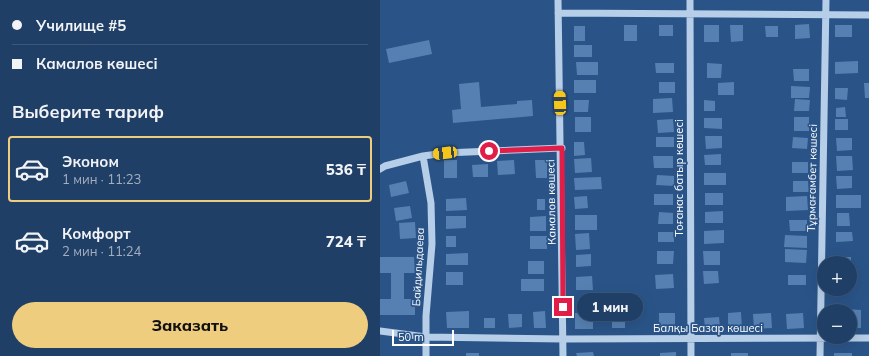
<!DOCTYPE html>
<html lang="ru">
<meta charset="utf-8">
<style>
:root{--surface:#203f66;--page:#28466c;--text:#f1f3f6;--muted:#a2afbf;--line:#3d587a;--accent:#efcd7f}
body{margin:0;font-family:Mulish,sans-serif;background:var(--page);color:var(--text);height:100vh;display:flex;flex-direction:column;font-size:15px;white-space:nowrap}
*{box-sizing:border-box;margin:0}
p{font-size:13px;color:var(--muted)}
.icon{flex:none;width:22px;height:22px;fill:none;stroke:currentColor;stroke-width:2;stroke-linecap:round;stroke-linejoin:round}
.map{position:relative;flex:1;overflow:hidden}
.panel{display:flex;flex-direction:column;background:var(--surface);width:380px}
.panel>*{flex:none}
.hud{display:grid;align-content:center;height:88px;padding:0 12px;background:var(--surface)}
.fabs{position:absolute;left:437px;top:256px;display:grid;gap:8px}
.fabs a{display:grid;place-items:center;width:40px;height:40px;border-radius:50%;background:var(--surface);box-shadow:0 4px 16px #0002,0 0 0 1px var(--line);font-size:20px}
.scale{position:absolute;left:12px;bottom:10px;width:62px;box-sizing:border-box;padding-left:4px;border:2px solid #fff;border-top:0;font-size:11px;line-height:14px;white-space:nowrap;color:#fff;-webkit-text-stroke:3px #2a5488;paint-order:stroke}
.end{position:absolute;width:18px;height:18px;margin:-9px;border:5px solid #e11d48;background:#fff;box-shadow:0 0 0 2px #fff}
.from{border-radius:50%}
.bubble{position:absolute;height:28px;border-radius:14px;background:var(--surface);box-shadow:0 4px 16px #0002,0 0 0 1px var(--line);font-size:13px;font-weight:800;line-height:28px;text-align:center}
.car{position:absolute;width:12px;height:24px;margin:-12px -6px;border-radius:5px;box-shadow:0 0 3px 1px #0007;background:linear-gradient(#f5c518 24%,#345 0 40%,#f5c518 0 76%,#345 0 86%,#f5c518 0)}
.hud b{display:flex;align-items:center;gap:14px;height:38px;font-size:15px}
.hud b+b{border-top:1px solid var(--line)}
.hud i{width:10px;height:10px;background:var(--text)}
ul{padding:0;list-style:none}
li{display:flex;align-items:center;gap:12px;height:66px;margin:0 8px 6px;padding:0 4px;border:2px solid transparent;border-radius:4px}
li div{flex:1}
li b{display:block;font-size:15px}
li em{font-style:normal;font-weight:800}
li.selected{border-color:var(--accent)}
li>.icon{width:36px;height:36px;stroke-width:1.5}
h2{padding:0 12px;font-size:18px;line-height:48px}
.cta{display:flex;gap:8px;margin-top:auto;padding:8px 12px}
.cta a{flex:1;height:46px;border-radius:24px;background:var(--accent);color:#111;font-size:16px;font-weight:800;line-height:46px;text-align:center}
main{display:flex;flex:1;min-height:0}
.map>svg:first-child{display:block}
.building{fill:#5680b1}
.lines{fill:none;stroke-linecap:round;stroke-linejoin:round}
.minor{stroke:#b7cee8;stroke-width:7}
.route{stroke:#e11d48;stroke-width:5}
.labels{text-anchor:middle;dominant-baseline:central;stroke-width:3.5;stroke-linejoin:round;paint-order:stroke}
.street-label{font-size:11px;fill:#fff;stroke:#2a5488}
</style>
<main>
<section class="panel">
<div class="hud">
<b><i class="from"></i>Училище #5</b>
<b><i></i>Камалов көшесі</b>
</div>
<h2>Выберите тариф</h2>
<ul>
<li class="selected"><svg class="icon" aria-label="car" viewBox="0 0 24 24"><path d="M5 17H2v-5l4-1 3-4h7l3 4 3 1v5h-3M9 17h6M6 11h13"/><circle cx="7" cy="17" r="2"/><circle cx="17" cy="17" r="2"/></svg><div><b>Эконом</b><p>1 мин · 11:23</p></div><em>536 ₸</em></li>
<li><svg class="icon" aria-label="car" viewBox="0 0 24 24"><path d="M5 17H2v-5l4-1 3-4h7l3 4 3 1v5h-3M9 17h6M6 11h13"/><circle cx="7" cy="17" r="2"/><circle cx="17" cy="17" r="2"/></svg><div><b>Комфорт</b><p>2 мин · 11:24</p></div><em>724 ₸</em></li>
</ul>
<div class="cta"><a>Заказать</a></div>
</section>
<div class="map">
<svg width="489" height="356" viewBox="0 0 489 356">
<rect width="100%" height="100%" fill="#2a5488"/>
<path class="building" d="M429,24L430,38L415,39V25Z
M244,25H257V41H244Z
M279,25H293V36H279Z
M324,25H339V42H324Z
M350,25H363V41L351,42Z
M455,25H472V37H455Z
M194,26H205V41H194Z
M385,26H398V37H386Z
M49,40L52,54L9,63L6,49Z
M194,45H212V57H194Z
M478,61V73L455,74V62Z
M196,62H218V75H197Z
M275,63H294V73H276Z
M327,63L342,64L341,78H327Z
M413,69H429V81H414Z
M194,80H216V93H194Z
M99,82L101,107L137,104V101L152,100L153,116L73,123L72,110L81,109L79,84Z
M279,82H295V93H279Z
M354,82V95H338V83Z
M484,83H489V98H485Z
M411,86L430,87L429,98H411Z
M455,88H468L467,100L455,99Z
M292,98L293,112L273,113V99Z
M415,99L430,100L429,111H414Z
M194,100H209L208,112H194Z
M324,100L335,101V111H324Z
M465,107L466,117H456V108Z
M195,117H211V132H195Z
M414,117H429V131H414Z
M324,118H342V129L324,128Z
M293,119L294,132L278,133L277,120Z
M455,119H468V130H455Z
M325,136H342V148L326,149Z
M276,137H294V147H276Z
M413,137L428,138L427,149L412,148Z
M456,138H472V150L457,151Z
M194,142H204L205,155L194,156Z
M341,154V165H325L324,155Z
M273,156H293V168H274Z
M456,156H472L473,170L457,171Z
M211,158L212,172L195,173L194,159Z
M64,160H77V178H64Z
M134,160L135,174L118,175L117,161Z
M155,160H167V178H156Z
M412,162H428V173H412Z
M108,164V177H93L92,165Z
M324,173H346V185H324Z
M277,175L294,176V186L276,185Z
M456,176H472V188L457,189Z
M221,177L222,189L195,190L194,178Z
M26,181L29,193L11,197L9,185Z
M413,181H428L429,192H413Z
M325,193H343V205H325Z
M274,194H293V205H274Z
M456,195H481V208H456Z
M207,196L208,208L195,209L194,197Z
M427,196L428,210L406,211V197Z
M86,198L87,210L66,211V199Z
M157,199H165V210H157Z
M30,206L32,218L16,221L14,208Z
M343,211V223H325V212Z
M279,212L293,213V224H278Z
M457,213H469L470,226H457Z
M195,215H217V230H195Z
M66,216H86V228L66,229Z
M166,216V231H150V217Z
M409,220H427V231H410Z
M35,222L36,238L20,239L19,223Z
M344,230V243L324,244V231Z
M278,232H294V242H278Z
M456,232H472L473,241L456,242Z
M209,233L210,249L196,250L195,234Z
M405,235L427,236V248L404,247Z
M66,236H76V247H66Z
M150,236H167V249H150Z
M405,249L427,250L426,263L405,262Z
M277,251H294L293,264H277Z
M323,251H340V265H324Z
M88,253V265H66V254Z
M211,254V266L196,267V255Z
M0,257H34L35,273H24V299H35V315H0V299H11V273H0Z
M456,257H471V263H456Z
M148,261H164V274H148Z
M323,271H338L339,283L324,284Z
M66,272H83V285H66Z
M293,274L294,288L276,289L275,275Z
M408,275H426V285H408Z
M212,276L213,290H196V277Z
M141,279H164V291H141Z
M232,309H245V328H232Z
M465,309L481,310V328H470V311H465Z
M89,311V328H67L66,312Z
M165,311L166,328H154L153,312Z
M213,312V329H195V313Z
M361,312L362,328L348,329V313Z
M279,313H295V328L279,329Z
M391,313L392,328L374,329L373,314Z
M423,313L424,328L407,329L406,314Z
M128,314H142V327L129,328Z
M339,317L340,327L325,328L324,318Z
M104,318H115V328H104Z
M213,352L214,356H197L196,353Z
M296,352V356H280V353Z
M86,353H99V356H86Z
M351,353H368V356H351Z
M454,353H472V356H454Z"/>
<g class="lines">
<path class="minor" d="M178,0L183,356
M310,0L311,356
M178,13L489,15
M43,156L51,203L52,244L46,316V356
M0,169L5,166L43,156L65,153L182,148
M0,331L46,337L184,339L489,338
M440,356L446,0"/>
</g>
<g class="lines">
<path class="route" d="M109,151L182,148L183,307"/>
</g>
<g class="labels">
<g class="street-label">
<text transform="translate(299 178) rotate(-90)">Тоғанас батыр көшесі</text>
<text transform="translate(432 178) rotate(-89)">Тұрмағамбет көшесі</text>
<text transform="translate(171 202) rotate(-91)">Камалов көшесі</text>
<text transform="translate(38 267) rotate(-87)">Байдильдаева</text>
<text x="328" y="328">Балқы Базар көшесі</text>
</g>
</g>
</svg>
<div class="fabs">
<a>+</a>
<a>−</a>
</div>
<div class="scale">50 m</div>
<i class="end from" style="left:109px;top:151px"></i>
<i class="end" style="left:183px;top:307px"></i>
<div class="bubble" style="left:197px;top:293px;width:66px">1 мин</div>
<i class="car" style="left:180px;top:103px;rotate:358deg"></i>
<i class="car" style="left:65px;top:153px;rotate:263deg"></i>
</div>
</main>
